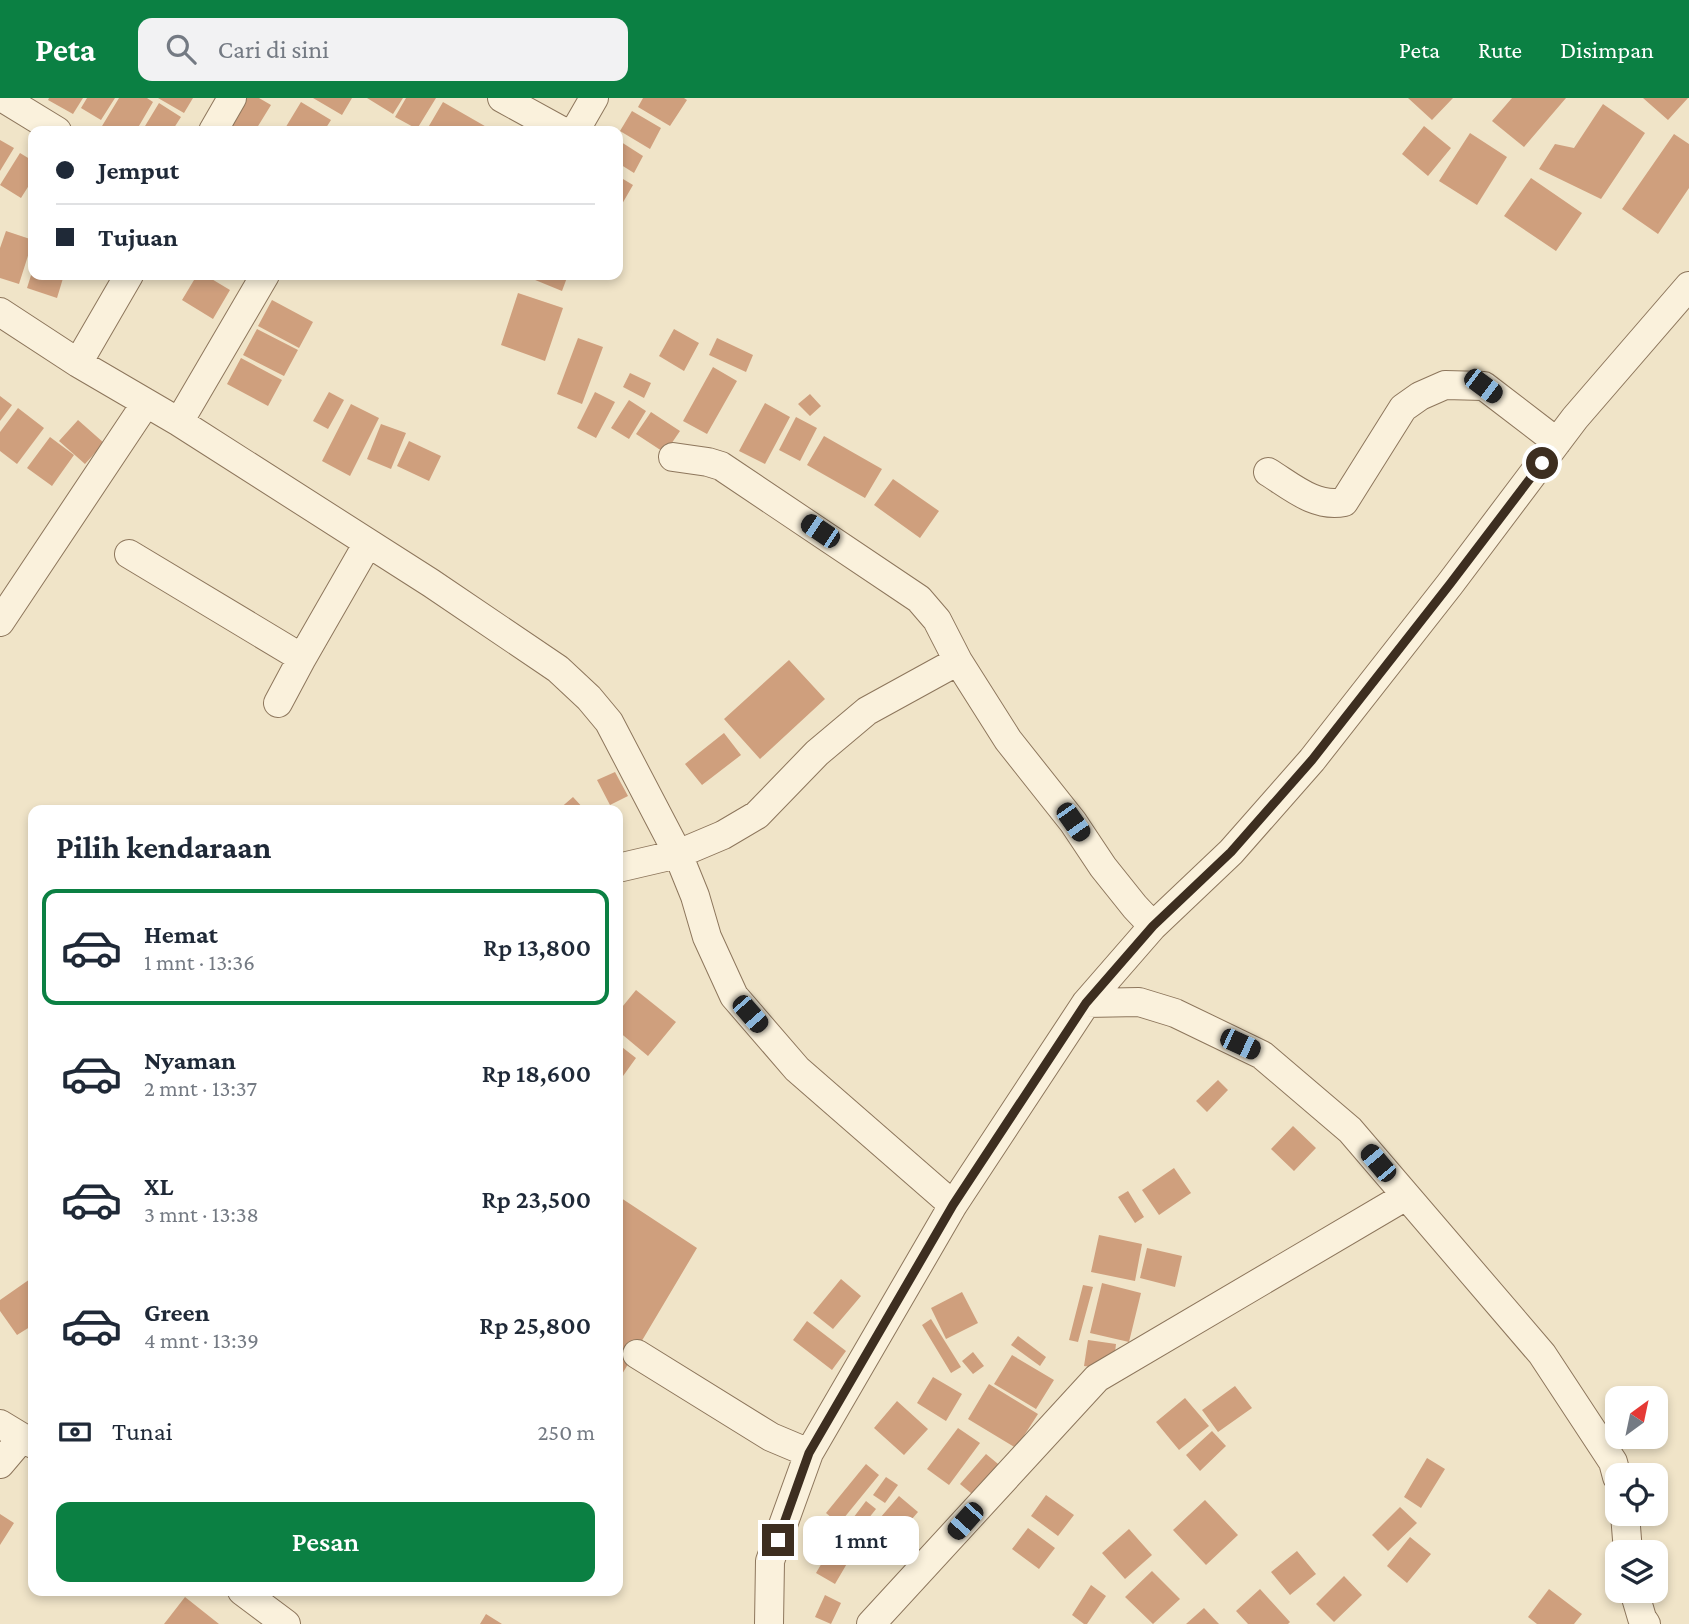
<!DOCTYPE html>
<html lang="id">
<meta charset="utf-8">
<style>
:root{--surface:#fff;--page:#f2f2f3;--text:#1f2937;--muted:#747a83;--line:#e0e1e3;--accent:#0b8043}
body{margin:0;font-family:"Crimson Pro",serif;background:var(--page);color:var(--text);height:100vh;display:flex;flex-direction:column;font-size:26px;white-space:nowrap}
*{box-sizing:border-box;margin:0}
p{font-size:23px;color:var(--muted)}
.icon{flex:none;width:38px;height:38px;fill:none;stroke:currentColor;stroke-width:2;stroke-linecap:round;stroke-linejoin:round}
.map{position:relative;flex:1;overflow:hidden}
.drawer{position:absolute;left:28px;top:707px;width:595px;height:791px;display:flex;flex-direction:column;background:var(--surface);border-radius:14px;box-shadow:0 4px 10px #0003}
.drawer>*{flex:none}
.hud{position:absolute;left:28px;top:28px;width:595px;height:154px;border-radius:14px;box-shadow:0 4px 10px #0003;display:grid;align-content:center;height:154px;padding:0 28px;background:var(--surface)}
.needle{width:46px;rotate:33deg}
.controls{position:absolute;left:1605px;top:1288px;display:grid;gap:14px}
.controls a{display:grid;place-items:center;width:63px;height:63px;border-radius:14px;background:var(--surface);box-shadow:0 4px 10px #0003;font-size:35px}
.end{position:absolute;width:32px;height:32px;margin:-16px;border:9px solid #3d2e20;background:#fff;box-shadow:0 0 0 4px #fff}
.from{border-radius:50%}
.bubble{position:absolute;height:49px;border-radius:14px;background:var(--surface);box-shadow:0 4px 10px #0003;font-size:23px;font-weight:600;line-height:49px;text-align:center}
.car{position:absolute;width:21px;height:42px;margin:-21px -10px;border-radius:9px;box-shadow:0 0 5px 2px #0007;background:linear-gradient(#222 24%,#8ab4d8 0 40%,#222 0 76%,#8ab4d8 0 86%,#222 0)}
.hud b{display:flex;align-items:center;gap:24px;height:66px;font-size:26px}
.hud b+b{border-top:2px solid var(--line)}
.hud i{width:18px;height:18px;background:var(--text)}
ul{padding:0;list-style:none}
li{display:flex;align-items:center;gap:21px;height:116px;margin:0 14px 10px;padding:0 14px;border:4px solid transparent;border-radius:14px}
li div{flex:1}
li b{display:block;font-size:26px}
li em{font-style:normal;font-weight:600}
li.on{border-color:var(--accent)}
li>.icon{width:63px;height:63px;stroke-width:1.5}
h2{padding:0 28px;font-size:32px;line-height:84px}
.pay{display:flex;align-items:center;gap:18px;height:77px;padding:0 28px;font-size:26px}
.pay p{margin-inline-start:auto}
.primary-button{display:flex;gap:14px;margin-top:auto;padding:14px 28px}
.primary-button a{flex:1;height:80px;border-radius:14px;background:var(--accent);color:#fff;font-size:28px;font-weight:600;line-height:80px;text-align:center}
header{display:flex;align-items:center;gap:42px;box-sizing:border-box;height:98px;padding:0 35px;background:var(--accent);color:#fff}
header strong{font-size:33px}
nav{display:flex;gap:38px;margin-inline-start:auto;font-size:24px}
.search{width:490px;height:63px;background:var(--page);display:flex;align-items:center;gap:18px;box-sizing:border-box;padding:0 24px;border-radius:14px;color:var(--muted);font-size:26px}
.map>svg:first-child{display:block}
.building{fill:#cf9f7d}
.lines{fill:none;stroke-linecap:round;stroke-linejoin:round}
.street-casing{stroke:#8d765c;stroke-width:30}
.street{stroke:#faf1dc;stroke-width:28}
.route{stroke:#3d2e20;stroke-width:9}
</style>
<header>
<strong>Peta</strong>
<div class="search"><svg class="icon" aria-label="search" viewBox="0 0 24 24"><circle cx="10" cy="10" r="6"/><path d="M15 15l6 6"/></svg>Cari di sini</div>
<nav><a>Peta</a><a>Rute</a><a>Disimpan</a></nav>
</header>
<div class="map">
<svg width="1689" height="1526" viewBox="0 0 1689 1526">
<rect width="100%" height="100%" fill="#f0e4c8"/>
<path class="building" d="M49,0H83L73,16L48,2Z
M87,0H115L101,22L81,10Z
M119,0H147L153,4L136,33H99Z
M158,0H193L184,15Z
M245,0H259L271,7L255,33H237L228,28Z
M313,0H352L342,17Z
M367,0H403L393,16Z
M406,0H436L417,31L395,19Z
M643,0H684L687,2L670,28L638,9Z
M1408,0H1453L1432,22Z
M1512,0H1566L1524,49L1492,23Z
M1643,0H1688L1668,22Z
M301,4L331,22L324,33L284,32Z
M443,4L490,31L489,33H426Z
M159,5L181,19L172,33H142Z
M1603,6L1645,35L1601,101L1539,71L1555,46L1574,50Z
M632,13L661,30L650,51L620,33Z
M1424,28L1451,50L1428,78L1402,56Z
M1470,35L1507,59L1477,107L1439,83Z
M1674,36L1689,46V90L1658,136L1622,111Z
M0,42L14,50L0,73Z
M618,42L643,58L634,75L618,65Z
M20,55L33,63V81L21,100L0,87Z
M618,78L633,87L618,113Z
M1531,80L1582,115L1556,153L1504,118Z
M6,133L33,142L19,186L0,180V150Z
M33,171V177H64L57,200L27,190Z
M197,177H205L230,192L213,221L182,202Z
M523,177H568L562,193Z
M518,195L563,210L545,263L501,247Z
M272,202L313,224L299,250L258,228Z
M257,231L298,252L284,278L243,257Z
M674,231L699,245L684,273L659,258Z
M578,240L603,249L582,306L557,296Z
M717,240L753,257L746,274L709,257Z
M241,260L282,282L268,308L227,286Z
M713,269L737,283L707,336L683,323Z
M630,275L651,285L644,300L623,289Z
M329,294L344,302L328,331L313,323Z
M595,294L615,304L596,340L577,330Z
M810,296L821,308L810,318L798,306Z
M0,298L12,307L0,323Z
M629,302L646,313L629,341L611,330Z
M765,305L790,319L765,366L739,353Z
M351,306L379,320L350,378L322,363Z
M18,310L44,330L17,366L0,353V334Z
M651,314L680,333L665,355L636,336Z
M796,319L817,330L800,363L779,352Z
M78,322L104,345L85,366L59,343Z
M381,326L406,335L391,371L367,361Z
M824,338L882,371L865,400L807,367Z
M50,339L74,357L52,388L27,370Z
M409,343L441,358L429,383L397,368Z
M893,381L939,413L920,440L874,407Z
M789,562L825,601L760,661L724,621Z
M724,635L741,657L702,687L685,666Z
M615,674L628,698L610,707L597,682Z
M573,699L585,712H558Z
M636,892L676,924L648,958L618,933V914Z
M618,946L636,960L618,985Z
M1218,982L1228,992L1207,1014L1196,1003Z
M1293,1028L1316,1050L1294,1073L1271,1051Z
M1174,1070L1191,1095L1159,1117L1142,1092Z
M1128,1093L1144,1119L1135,1125L1118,1099Z
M618,1098L697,1150L618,1283Z
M1099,1137L1142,1146L1135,1183L1091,1174Z
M1147,1150L1182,1158L1175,1189L1140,1180Z
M33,1179V1227L17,1237L0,1213V1202Z
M841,1181L861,1198L833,1231L813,1215Z
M1102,1185L1141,1195L1129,1244L1090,1235Z
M1083,1187L1093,1189L1078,1244L1069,1242Z
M962,1194L978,1225L946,1241L931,1210Z
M931,1221L961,1269L951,1275L922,1227Z
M807,1223L846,1253L832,1272L793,1242Z
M1018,1238L1046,1259L1040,1268L1011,1247Z
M1088,1242L1116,1246L1113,1272L1084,1268Z
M973,1254L984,1268L973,1276L962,1263Z
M1012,1257L1054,1282L1036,1311L994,1286Z
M933,1279L962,1296L946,1323L917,1305Z
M989,1286L1038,1316L1016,1350L968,1321Z
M1235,1288L1252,1310L1218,1334L1202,1312Z
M1185,1300L1209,1328L1179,1352L1156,1324Z
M897,1303L928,1331L904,1357L874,1330Z
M958,1330L980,1345L949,1387L927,1371Z
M1212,1333L1226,1348L1200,1373L1186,1357Z
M986,1356L1003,1370L977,1400L960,1386Z
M1427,1360L1445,1371L1421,1410L1404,1399Z
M866,1366L879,1377L839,1426L826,1415Z
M886,1379L898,1387L885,1405L873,1397Z
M1046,1397L1074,1417L1058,1438L1031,1418Z
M899,1398L918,1414L874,1465L855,1449Z
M1205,1402L1238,1437L1206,1467L1173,1432Z
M866,1403L876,1411L853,1440L844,1432Z
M1400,1409L1417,1425L1388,1453L1372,1437Z
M0,1416L14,1425L0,1447Z
M1028,1430L1055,1450L1039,1471L1012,1451Z
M1129,1431L1152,1457L1125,1481L1102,1455Z
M1410,1439L1431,1456L1407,1485L1387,1468Z
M833,1446L852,1457L835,1486L816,1475Z
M1297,1453L1316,1476L1290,1497L1271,1474Z
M1152,1473L1180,1501L1153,1526L1125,1499Z
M1344,1478L1362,1497L1334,1524L1316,1506Z
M1091,1487L1106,1498L1087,1526H1084L1072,1517Z
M1260,1491L1290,1524L1288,1526H1248L1236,1513Z
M1549,1491L1582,1516L1574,1526H1537L1528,1519Z
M825,1497L841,1505L831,1526L815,1519Z
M185,1499L219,1526H164Z
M1204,1510L1219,1526H1186Z
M486,1516L502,1526H480Z"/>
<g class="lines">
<defs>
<path id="street" d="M3,0L57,33
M502,0L562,33
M213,33L232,0
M575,33L594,0
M0,214L78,265L179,324L431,485L558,571L589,600L609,624L678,756L695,798L707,839L734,898L797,971L953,1107
M78,265L129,177
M179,324L265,177
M673,359L708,364L721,368L919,501L937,522L958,563L1008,642L1073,724L1103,769L1135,809L1153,828
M1268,374C1291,388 1315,410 1344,404L1403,310L1420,298L1445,287L1484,288L1557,344
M129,456L302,560L368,445
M0,524L146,305
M278,605L302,560
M618,770L678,756L723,737L757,717L817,655L867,613L958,563
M1086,905L1139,904L1175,915L1262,957L1350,1032L1542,1256L1613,1364L1617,1379
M637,1256L771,1339L809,1355
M0,1326L33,1346
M0,1366L22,1340
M1625,1416L1628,1454
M242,1493L286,1526
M1634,1493L1642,1520L1646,1526
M769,1526L770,1463L809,1355L953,1107L1086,905L1153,828L1231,754L1312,662L1450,486L1575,320L1689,188
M871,1526L1097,1280L1406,1098"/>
</defs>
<use href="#street" class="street-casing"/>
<use href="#street" class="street"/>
</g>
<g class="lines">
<path class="route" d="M778,1442L809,1355L953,1107L1086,905L1153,828L1231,754L1312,662L1450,486L1542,365"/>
</g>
</svg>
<div class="controls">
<a><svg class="needle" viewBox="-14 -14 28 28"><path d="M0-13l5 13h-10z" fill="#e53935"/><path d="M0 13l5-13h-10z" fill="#747a83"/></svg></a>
<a><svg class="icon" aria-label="locate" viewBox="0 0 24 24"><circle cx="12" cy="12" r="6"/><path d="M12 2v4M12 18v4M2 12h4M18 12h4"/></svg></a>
<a><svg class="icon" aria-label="layers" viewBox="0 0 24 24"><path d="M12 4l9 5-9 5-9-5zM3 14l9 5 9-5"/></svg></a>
</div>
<i class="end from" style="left:1542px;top:365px"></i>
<i class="end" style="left:778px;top:1442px"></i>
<div class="bubble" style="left:803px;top:1418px;width:116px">1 mnt</div>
<i class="car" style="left:1483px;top:288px;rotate:127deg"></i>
<i class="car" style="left:820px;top:433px;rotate:304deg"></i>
<i class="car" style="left:1073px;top:724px;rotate:145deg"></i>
<i class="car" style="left:750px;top:916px;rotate:139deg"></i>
<i class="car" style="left:1240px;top:946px;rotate:115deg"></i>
<i class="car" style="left:1378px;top:1065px;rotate:320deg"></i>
<i class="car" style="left:965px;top:1423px;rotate:222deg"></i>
<div class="hud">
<b><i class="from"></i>Jemput</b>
<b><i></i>Tujuan</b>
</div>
<section class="drawer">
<h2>Pilih kendaraan</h2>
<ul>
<li class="on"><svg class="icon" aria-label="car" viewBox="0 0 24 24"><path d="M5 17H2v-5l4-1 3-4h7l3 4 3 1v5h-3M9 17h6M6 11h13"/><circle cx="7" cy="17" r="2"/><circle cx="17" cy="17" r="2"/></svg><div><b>Hemat</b><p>1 mnt · 13:36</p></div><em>Rp 13,800</em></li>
<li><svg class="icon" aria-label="car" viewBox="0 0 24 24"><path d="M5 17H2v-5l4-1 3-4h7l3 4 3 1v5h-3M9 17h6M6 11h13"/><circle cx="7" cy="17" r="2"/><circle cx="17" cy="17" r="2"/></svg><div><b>Nyaman</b><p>2 mnt · 13:37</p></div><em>Rp 18,600</em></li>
<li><svg class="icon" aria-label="car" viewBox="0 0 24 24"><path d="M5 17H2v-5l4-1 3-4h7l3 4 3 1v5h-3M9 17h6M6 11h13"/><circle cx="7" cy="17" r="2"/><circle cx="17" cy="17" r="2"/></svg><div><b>XL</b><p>3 mnt · 13:38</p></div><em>Rp 23,500</em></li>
<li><svg class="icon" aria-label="car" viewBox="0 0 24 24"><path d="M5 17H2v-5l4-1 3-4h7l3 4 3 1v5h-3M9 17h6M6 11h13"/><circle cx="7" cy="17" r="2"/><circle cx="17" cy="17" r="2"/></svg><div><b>Green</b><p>4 mnt · 13:39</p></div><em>Rp 25,800</em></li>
</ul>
<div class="pay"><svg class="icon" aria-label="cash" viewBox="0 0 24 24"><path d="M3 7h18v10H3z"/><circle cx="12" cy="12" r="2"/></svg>Tunai<p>250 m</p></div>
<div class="primary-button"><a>Pesan</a></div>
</section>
</div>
